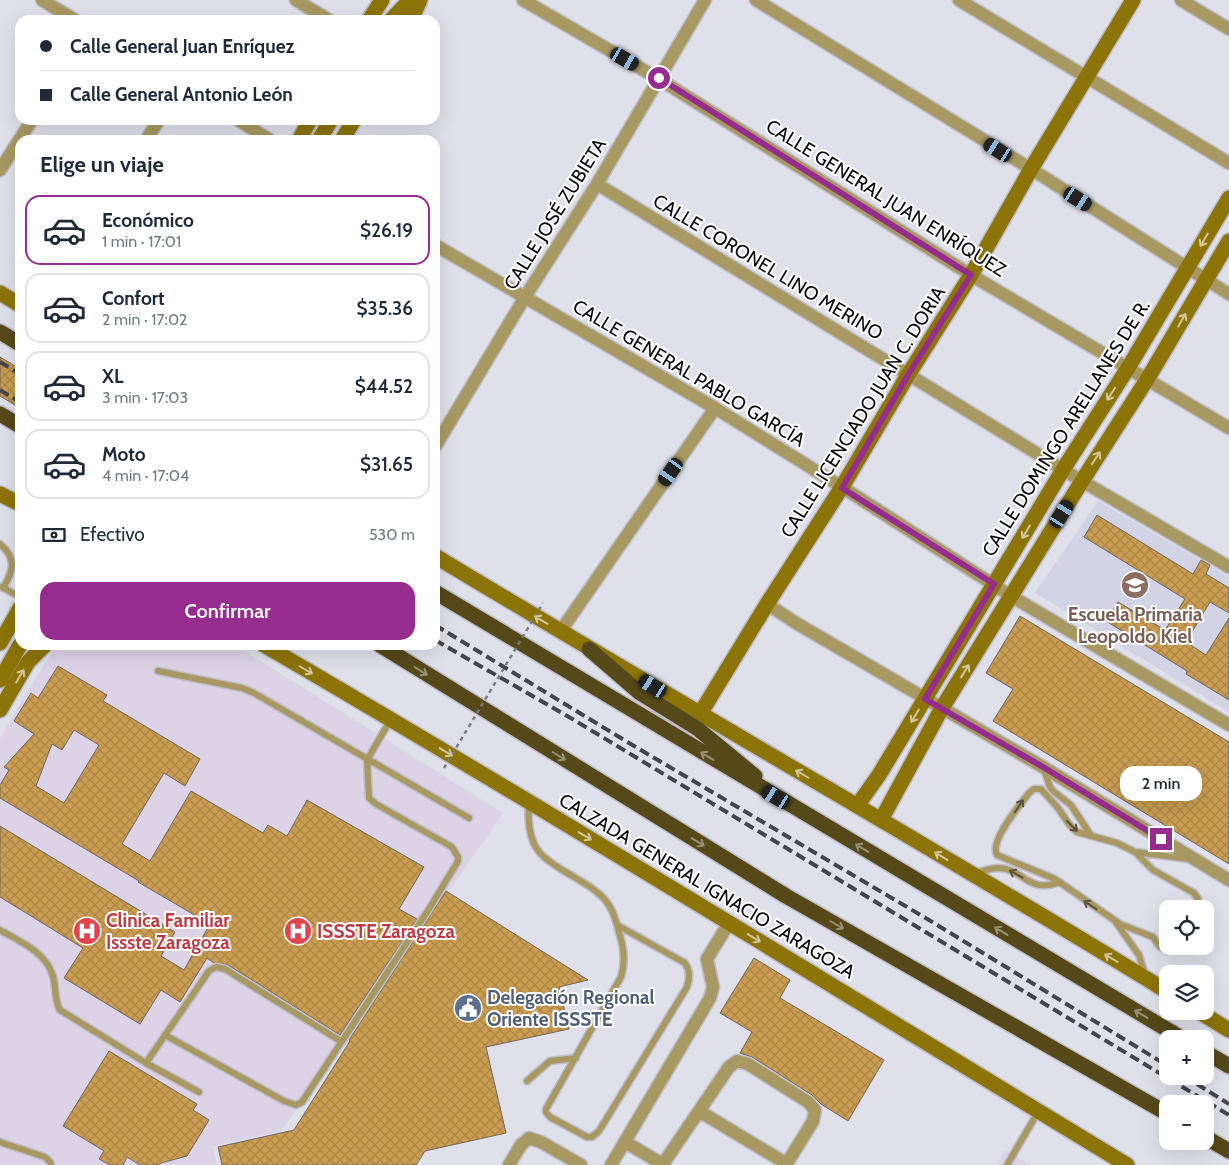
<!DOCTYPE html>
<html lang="es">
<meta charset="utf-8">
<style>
:root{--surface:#fff;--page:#f6f6f7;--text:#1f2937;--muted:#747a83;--line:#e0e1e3;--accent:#962c8e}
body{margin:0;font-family:Cabin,sans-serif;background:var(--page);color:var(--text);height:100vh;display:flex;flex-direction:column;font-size:19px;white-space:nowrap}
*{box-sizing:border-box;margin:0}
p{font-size:16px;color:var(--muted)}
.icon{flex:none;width:28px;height:28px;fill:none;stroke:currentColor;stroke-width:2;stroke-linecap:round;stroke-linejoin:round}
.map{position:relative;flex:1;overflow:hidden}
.panel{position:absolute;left:15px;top:135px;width:425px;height:515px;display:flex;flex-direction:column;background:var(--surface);border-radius:15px;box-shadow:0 5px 20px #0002}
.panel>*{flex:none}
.hud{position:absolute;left:15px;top:15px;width:425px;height:110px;border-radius:15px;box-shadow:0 5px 20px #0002;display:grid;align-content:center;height:110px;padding:0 25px;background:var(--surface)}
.tools{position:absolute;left:1159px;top:900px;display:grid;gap:10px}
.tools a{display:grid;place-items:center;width:55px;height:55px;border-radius:10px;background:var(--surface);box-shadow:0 5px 20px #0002;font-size:25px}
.end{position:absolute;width:22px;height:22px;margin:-11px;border:6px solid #962c8e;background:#fff;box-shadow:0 0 0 2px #fff}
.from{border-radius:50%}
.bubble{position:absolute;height:35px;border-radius:15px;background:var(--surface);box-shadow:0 5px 20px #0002;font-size:16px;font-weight:600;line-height:35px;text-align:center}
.car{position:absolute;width:15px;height:30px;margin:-15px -8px;border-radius:6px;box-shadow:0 0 4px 1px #0007;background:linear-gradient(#222 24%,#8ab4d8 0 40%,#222 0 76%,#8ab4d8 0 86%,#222 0)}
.hud b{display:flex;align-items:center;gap:18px;height:48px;font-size:19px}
.hud b+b{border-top:1px solid var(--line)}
.hud i{width:12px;height:12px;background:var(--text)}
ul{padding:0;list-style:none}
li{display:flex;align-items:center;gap:15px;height:70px;margin:0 10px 8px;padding:0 15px;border:2px solid var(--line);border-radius:15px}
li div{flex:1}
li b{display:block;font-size:19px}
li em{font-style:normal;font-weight:600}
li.on{border-color:var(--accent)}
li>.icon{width:45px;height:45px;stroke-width:1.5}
h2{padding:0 25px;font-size:22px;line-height:60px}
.pay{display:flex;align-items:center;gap:12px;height:55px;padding:0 25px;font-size:19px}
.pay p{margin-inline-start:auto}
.button{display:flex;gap:10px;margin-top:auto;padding:10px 25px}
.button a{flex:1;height:58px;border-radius:15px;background:var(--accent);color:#fff;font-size:20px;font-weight:600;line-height:58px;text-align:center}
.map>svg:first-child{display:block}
.built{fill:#d2d3e5}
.medical{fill:#dcd3e7}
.building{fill:url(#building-cross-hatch);stroke:#6e685f;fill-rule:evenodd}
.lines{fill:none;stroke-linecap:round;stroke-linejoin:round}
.lane-casing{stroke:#bebec8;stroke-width:9}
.street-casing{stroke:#bebec8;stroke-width:15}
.secondary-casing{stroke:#bebec8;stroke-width:18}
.highway-casing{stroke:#bebec8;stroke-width:18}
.lane{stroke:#a89962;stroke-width:6}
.street{stroke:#a89962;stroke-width:12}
.secondary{stroke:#8d7409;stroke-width:15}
.highway{stroke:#554819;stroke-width:15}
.rail{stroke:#44444a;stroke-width:4;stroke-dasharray:10 5;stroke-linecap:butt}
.path-bridge{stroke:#7a7a82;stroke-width:2.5;stroke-dasharray:4 4;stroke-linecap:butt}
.oneway{stroke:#d1c79d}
.oneway2{stroke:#999175}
.oneway3{stroke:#5a5239}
.route{stroke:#962c8e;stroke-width:6}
.labels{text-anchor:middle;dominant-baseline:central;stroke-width:4;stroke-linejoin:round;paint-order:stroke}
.street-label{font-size:19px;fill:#0c0c10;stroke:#fff}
.education-label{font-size:19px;font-weight:bold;fill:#785e54;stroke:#fff}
.health-label{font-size:19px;font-weight:bold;fill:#be3a42;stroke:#fff;text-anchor:start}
.service-label{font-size:19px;font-weight:bold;fill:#4e5e75;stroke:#fff;text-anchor:start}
</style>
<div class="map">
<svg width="1229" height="1165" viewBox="0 0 1229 1165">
<defs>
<pattern id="building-cross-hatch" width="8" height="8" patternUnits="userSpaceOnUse" patternTransform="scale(1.25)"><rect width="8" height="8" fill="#ca9d52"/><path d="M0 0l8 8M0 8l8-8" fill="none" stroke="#ac8646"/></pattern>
</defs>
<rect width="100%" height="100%" fill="#e0e0eb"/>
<path class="built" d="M1098,501L1229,577V712L1035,593Z"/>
<path class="medical" d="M57,645L240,648L503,813L349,1036L281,1131L213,1146L217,1165H0V739L21,701Z
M1005,1150L1031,1165H996Z"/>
<path class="building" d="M0,357L20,369V408L0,396Z
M1097,515L1193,574L1201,560L1210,565L1206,574L1229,588V613L1210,602L1186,642L1206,655L1229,618V700L1186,674L1187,671L1106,621L1118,602L1165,630L1185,599L1084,537Z
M1020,616L1229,742V864L993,721L1013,689L986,673Z
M58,666L107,695L103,701L200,759L185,786L164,773L122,844L150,861L191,791L263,833L268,825L287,836L307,800L424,867L399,909L417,919L340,1035L228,965L214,963L207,958L180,1002L161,990L140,1024L64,978L83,948L0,897V826L175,932L161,956L184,970L210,924L138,882L139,881L0,798V785L9,770L4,767L34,734L14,721L31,693L38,698ZM74,730L99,745L64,803L36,786L52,744L62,750Z
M446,891L588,980L559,987L569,1029L486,1047L506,1133L425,1151L416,1165H222L218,1147L294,1130L350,1041L349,1040Z
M754,958L790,980L780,998L884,1060L848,1121L821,1104L812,1095L752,1057L740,1053L752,1032L720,1013Z
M109,1051L197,1104L193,1110L209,1120L187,1156L161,1163L159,1165H140L127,1157L123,1165H110L99,1159L104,1151L63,1126Z"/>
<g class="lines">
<defs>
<path id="lane" d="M0,544C17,559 14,570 3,588
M2,587L20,597
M158,671L242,688L254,693L469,818
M1044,769L1050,787L1053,791L1071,805L1090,834
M529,802C528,819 528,839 540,853C558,873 598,884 610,907C614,914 617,924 619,932C624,948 626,962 621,977L546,1109V1112L550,1117L587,1137H592L599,1131L687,987C690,977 690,971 685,963L617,925
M1135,852L1189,859
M976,873C984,871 992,867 1000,868C1025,870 1028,894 1060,882
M1115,921L1139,955L1145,975
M0,930C19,941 46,952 53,976C56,987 54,999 60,1010L146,1063L199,1092
M1175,946L1168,951L1160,947L1153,937L1120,924L1055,879L997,855C989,841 1020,805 1029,793L1034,789H1041L1058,808L1069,824L1077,832L1117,843L1135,852L1153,870L1194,893L1198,899L1195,909
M165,1035L284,1101L296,1105L302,1102L429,909L458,861V857L452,847L376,804L369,798L367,760L391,719
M146,1063L209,971L216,967L225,969L342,1042
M527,1081L550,1061L576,1058
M0,1142L45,1157L50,1162L51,1165
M1007,1165L1038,1112"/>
<path id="street" d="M42,0L75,20
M296,0L329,20
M523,0L659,79L971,275L1229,428
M756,0L1031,169L1229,294
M959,0L1229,163
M1181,0L1229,29
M238,120L270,140
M146,140L159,120
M0,170L32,120
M597,184L1082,481L1229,567
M435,245L715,408L842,487L1011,596L1229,725
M435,447L525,297L597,184L705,0
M767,604L796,623L1043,767L1229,880
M560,632L715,408
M699,1111L787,1164
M625,1142L664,1165
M663,1164L729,1067L737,1061L748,1064L808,1102L815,1110L813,1121L786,1165
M509,1165L521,1145L529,1138L541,1142L581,1165
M611,1165L710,998L713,987L707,959L729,923"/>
<path id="secondary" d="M369,20L382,0
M391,20L410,0
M411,20L420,0
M299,140L310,120
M319,140L331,120
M342,140L354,120
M0,293L20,305
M0,494L20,504
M435,556C678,703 926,843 1168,992
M0,643L20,608
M264,645C554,814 840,991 1127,1165
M0,680L20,645
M0,710L28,662L45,645
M700,714L767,604L842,487L908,375L971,275L1031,169L1133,0
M857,806L879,775L1064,468L1128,368L1229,198
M881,820L942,708L1082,481L1148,378L1229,241
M1198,1011L1229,1030"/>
<path id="highway" d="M0,332L20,344
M0,414L20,426
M435,592L1183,1039
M380,645L786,896L1168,1114
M589,649L640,693L698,729L755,776
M1205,1052L1229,1066
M1205,1137L1229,1151"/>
</defs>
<use href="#lane" class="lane-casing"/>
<use href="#street" class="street-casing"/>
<use href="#secondary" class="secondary-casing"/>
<use href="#highway" class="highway-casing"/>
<use href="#lane" class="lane"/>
<use href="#street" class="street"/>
<use href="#secondary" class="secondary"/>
<use href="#highway" class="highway"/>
<path class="rail" d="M0,362L20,374
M0,390L20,402
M435,625L629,743L929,920L1168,1066
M435,640L569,717L1229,1115
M1184,1076L1229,1104"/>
<path class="path-bridge" d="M444,768L543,603"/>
</g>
<defs><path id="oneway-shaft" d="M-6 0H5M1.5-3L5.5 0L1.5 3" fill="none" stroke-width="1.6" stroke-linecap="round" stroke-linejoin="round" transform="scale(1.25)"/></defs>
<g class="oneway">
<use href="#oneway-shaft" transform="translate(1204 240) rotate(120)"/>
<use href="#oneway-shaft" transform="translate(1182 320) rotate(-60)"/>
<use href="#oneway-shaft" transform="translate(1111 394) rotate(123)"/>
<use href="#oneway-shaft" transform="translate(1096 458) rotate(-57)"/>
<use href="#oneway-shaft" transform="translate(1026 532) rotate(121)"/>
<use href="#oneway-shaft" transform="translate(541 620) rotate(-149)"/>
<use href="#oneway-shaft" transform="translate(306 670) rotate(30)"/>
<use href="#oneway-shaft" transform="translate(965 671) rotate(-58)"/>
<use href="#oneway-shaft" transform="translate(20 676) rotate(-59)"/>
<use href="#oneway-shaft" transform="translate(915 716) rotate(121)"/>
<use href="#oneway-shaft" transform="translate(446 752) rotate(31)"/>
<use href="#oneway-shaft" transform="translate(802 774) rotate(-150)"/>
<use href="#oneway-shaft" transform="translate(585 836) rotate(31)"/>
<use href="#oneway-shaft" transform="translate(941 856) rotate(-149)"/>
<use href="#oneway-shaft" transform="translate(754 938) rotate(31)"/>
<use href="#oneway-shaft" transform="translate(1111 958) rotate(-149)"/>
</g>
<g class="oneway2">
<use href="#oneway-shaft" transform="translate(421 671) rotate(32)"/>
<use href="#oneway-shaft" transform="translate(559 756) rotate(32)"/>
<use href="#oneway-shaft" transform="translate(707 756) rotate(-149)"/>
<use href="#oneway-shaft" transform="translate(698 842) rotate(31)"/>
<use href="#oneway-shaft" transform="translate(862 848) rotate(-149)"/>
<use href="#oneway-shaft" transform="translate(837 925) rotate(30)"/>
<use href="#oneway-shaft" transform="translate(1001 931) rotate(-149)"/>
<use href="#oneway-shaft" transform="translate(1141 1014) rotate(-149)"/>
</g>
<g class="oneway3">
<use href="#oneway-shaft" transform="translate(1019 806) rotate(-56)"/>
<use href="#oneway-shaft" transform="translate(1072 826) rotate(45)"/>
<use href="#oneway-shaft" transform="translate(1016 874) rotate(-151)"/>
<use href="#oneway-shaft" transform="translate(1090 905) rotate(-147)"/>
</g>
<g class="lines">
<path class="route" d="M659,78L971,275L908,375L842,488L994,584L925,699L1043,767L1161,839"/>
</g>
<defs>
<symbol id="school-disc" viewBox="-11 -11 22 22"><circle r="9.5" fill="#8d6e63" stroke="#fff"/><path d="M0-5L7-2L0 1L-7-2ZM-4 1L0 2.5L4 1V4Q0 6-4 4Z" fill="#fff"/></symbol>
<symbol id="hospital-disc" viewBox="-11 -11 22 22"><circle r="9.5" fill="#e0444e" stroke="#fff"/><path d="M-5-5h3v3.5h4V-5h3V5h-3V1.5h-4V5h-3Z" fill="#fff"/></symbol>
<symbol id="civic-disc" viewBox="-11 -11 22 22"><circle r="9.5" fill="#5c6f8a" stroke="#fff"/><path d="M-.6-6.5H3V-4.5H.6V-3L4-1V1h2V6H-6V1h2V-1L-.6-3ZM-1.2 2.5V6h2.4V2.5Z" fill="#fff"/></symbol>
</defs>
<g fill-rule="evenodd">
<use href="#school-disc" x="1119" y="569" width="32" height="32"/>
<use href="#hospital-disc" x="71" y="915" width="32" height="32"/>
<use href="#hospital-disc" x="282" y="915" width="32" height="32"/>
<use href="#civic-disc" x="452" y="992" width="32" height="32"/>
</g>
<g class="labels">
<g class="street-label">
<text transform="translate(886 198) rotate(32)">CALLE GENERAL JUAN ENRÍQUEZ</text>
<text transform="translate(555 214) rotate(-58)">CALLE JOSÉ ZUBIETA</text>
<text transform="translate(768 267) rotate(31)">CALLE CORONEL LINO MERINO</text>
<text transform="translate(689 373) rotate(31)">CALLE GENERAL PABLO GARCÍA</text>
<text transform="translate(863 412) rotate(-58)">CALLE LICENCIADO JUAN C. DORIA</text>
<text transform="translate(1066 428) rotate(-58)">CALLE DOMINGO ARELLANES DE R.</text>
<text transform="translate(707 886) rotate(31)">CALZADA GENERAL IGNACIO ZARAGOZA</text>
</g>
<g class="education-label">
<text x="1135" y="614">Escuela Primaria<tspan x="1135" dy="22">Leopoldo Kiel</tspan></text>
</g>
<g class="health-label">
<text x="106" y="920">Clinica Familiar<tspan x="106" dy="22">Issste Zaragoza</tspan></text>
<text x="317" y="931">ISSSTE Zaragoza</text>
</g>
<g class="service-label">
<text x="487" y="997">Delegación Regional<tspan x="487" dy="22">Oriente ISSSTE</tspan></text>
</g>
</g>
</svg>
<div class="tools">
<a><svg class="icon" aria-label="locate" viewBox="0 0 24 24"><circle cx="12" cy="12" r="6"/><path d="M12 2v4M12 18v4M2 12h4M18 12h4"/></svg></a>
<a><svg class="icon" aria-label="layers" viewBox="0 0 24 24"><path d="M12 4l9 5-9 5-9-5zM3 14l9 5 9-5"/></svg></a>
<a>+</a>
<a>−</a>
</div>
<i class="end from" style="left:659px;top:78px"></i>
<i class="end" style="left:1161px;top:839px"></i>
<div class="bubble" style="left:1120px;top:766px;width:82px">2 min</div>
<i class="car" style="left:625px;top:59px;rotate:120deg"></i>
<i class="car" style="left:998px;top:150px;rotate:302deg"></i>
<i class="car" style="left:1078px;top:199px;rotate:122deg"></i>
<i class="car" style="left:671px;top:472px;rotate:215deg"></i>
<i class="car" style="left:1062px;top:514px;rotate:32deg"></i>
<i class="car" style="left:653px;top:686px;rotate:301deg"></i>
<i class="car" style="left:776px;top:797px;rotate:301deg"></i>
<div class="hud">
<b><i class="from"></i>Calle General Juan Enríquez</b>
<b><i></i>Calle General Antonio León</b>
</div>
<section class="panel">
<h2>Elige un viaje</h2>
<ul>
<li class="on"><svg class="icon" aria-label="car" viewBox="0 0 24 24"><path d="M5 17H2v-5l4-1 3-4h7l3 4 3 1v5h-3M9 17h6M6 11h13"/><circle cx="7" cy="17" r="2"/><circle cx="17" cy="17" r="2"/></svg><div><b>Económico</b><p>1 min · 17:01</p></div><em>$26.19</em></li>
<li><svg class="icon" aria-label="car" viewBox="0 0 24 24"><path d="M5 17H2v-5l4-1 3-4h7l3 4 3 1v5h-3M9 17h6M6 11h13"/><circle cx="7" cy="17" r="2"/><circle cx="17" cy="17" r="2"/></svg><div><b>Confort</b><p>2 min · 17:02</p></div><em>$35.36</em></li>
<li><svg class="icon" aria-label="car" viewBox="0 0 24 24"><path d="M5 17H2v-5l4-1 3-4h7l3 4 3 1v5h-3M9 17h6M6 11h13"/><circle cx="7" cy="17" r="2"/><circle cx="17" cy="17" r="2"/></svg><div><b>XL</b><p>3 min · 17:03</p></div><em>$44.52</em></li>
<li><svg class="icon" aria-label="car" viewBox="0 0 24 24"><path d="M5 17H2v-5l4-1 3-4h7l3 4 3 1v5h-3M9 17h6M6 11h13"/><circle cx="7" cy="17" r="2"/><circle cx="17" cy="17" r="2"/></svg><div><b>Moto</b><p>4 min · 17:04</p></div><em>$31.65</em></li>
</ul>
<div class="pay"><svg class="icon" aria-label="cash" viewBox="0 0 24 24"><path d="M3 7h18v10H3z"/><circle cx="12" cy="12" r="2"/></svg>Efectivo<p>530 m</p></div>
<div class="button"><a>Confirmar</a></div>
</section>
</div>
